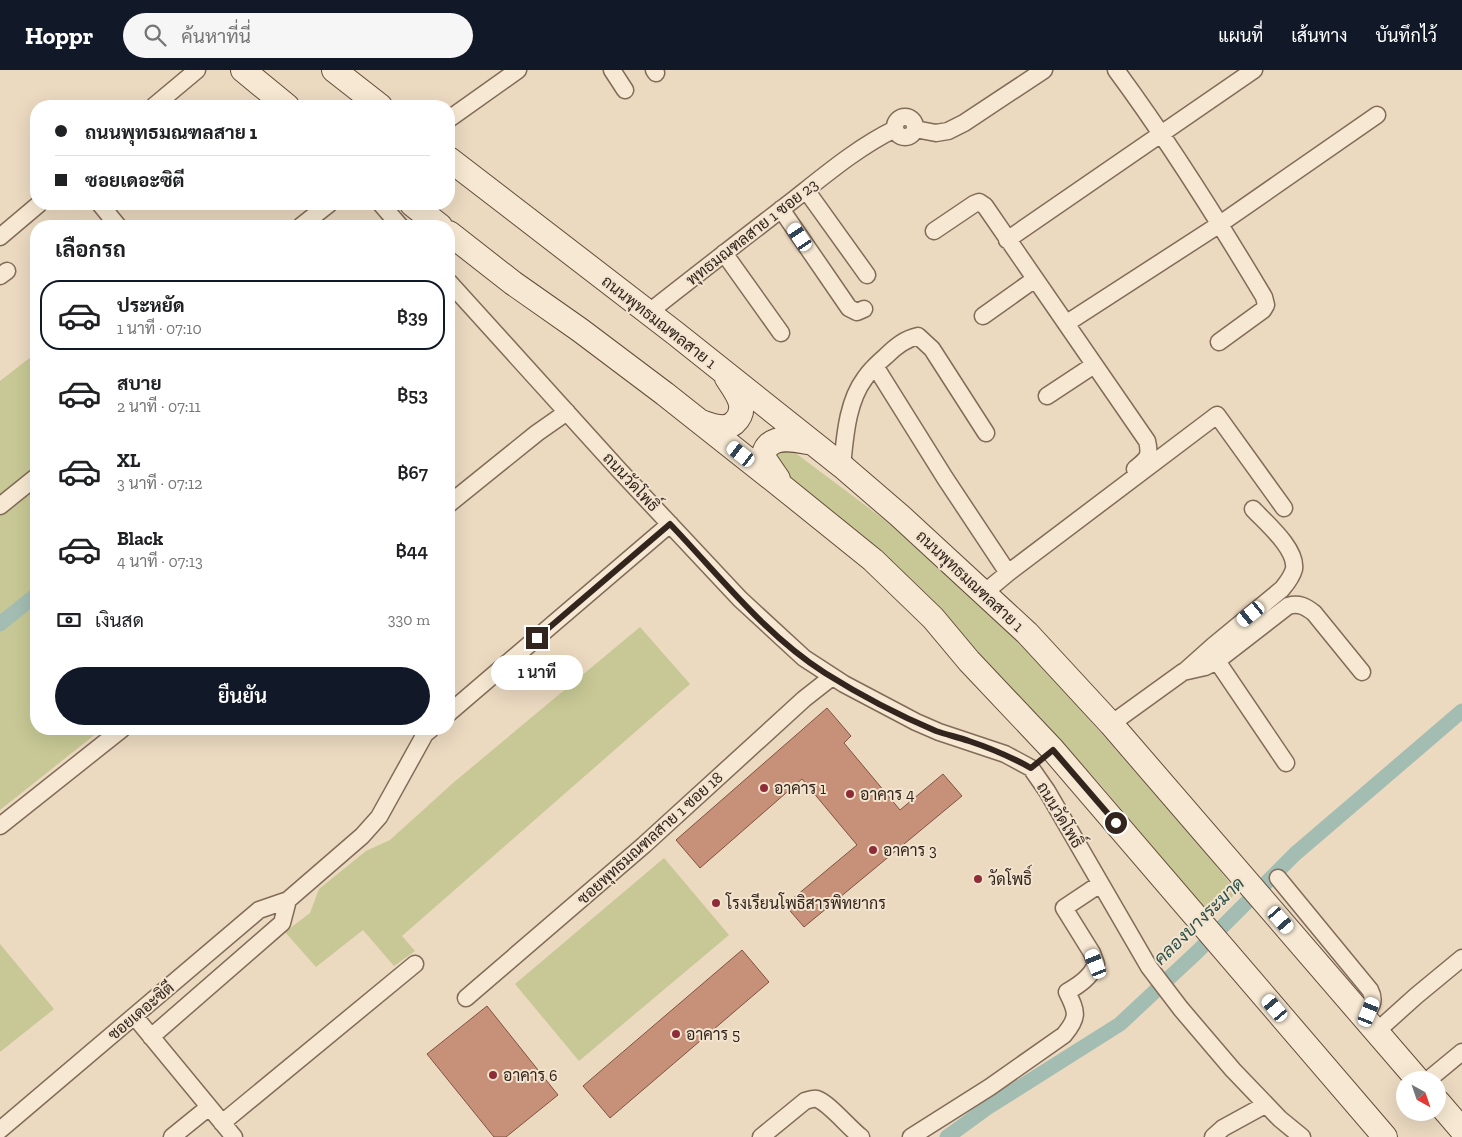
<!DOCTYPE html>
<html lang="th">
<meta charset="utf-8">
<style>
:root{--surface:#fff;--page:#f6f6f6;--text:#202124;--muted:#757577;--line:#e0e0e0;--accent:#111827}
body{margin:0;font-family:"Zilla Slab",Sarabun,serif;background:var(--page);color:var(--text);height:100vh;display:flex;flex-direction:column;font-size:19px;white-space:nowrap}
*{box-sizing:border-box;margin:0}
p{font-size:16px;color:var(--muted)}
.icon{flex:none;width:28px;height:28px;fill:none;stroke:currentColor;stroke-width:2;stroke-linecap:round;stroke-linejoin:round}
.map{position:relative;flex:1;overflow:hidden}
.details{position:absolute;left:30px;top:150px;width:425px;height:515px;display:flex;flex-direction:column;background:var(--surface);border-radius:20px;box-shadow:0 5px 20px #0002}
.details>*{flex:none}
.guide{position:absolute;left:30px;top:30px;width:425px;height:110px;border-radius:20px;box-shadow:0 5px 20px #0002;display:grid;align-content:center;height:110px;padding:0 25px;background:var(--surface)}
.needle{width:32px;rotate:140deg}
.fabs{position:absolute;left:1396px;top:1001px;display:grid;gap:10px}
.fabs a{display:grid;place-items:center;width:50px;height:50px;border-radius:50%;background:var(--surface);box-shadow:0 5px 20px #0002;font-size:25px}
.end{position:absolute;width:22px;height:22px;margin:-11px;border:6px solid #33251d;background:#fff;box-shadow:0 0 0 2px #fff}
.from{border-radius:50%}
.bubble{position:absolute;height:35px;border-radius:18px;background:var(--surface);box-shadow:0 5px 20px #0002;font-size:16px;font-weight:600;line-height:35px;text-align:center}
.car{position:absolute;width:15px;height:30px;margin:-15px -8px;border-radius:6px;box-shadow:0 0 4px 1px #0007;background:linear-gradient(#fff 24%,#345 0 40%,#fff 0 76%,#345 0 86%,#fff 0)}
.guide b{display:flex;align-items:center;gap:18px;height:48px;font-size:19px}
.guide b+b{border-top:1px solid var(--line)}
.guide i{width:12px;height:12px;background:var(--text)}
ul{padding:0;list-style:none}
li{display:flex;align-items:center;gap:15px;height:70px;margin:0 10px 8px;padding:0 15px;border:2px solid transparent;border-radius:20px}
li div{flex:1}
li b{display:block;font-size:19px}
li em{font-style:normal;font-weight:600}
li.selected{border-color:var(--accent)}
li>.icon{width:45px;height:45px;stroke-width:1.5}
h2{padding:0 25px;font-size:22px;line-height:60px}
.pay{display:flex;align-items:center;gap:12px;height:55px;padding:0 25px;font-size:19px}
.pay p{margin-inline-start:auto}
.primary-button{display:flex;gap:10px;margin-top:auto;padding:10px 25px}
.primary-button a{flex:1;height:58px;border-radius:30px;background:var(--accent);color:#fff;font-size:20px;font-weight:600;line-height:58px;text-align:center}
header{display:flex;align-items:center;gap:30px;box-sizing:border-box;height:70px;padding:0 25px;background:var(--accent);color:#fff}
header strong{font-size:24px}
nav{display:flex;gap:28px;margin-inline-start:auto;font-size:18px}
.search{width:350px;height:45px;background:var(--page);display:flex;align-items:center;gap:12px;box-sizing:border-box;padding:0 18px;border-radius:28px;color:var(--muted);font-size:19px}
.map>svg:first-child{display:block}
.green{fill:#c7c895}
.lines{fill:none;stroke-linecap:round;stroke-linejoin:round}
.canal{stroke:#a3bdb2;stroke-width:15}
.building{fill:#c79078;stroke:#805341}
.street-casing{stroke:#826b59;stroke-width:19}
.secondary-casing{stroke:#644c3c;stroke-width:26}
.street{stroke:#f6e8d2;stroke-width:16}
.secondary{stroke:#f6e8d2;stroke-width:24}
.route{stroke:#33251d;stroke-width:6}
.poi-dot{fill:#8e2d38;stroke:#f3e4cf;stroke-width:2}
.labels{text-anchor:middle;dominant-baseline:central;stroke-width:4;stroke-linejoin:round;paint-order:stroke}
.street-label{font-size:16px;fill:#33251d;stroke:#f3e4cf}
.poi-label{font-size:16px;fill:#33251d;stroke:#f3e4cf;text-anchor:start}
.water-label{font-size:18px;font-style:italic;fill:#2d524b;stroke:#f3e4cf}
</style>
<header>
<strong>Hoppr</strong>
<div class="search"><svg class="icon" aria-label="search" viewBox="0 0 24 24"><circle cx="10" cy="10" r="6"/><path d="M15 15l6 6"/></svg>ค้นหาที่นี่</div>
<nav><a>แผนที่</a><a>เส้นทาง</a><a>บันทึกไว้</a></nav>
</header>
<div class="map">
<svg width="1462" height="1067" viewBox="0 0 1462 1067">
<rect width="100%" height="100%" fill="#ebd9c0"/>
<path class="green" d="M36,283V659H102L0,740V311Z
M790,379L897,459L1029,581L1201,777L1237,822L1212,847L1100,714L940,540L777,399L772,385L776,380Z
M640,557L690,614L402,866L415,881L394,896L363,860L316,897L285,862L310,843L319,819L366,781L390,770L453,713Z
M664,788L729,865L579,991L515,914Z
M0,874L54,939L0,982Z"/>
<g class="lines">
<path class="canal" d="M0,554L36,525
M947,1067L987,1038L1120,954L1198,881L1295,784L1462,641"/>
</g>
<path class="building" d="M827,638L851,666L844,673L900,740L943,704L962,726L804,857L785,835L857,775L802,709L700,798L676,770Z
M742,880L769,912L610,1048L583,1016Z
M487,936L558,1025L506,1067H494L427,984Z"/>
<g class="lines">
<defs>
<path id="street" d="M612,0L625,20
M654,0L656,3
M1116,0C1170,73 1218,150 1264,227L1266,235L1263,240L1219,272
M154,36L197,0
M895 57a10 10 0 1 1 20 0a10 10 0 1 1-20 0Z
M449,49L518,0
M915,59L936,63L948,61L964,53L1044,0
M806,120L867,205
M100,134L118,156
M381,134L400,156
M781,139L849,238L857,242L864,239
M301,156L329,134
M934,161L974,134L979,132L985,136L1147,371C1151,387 1147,389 1135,399
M0,167L39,134
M1007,170L1254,0
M724,183L781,263
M0,206L7,201
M449,212L620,401L740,529L804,588L844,614L916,652L939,662L1005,684L1031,698L1047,721L1149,897L1181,939L1233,1000L1280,1049L1302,1067
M648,243C696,205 744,168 792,131C825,105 858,77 895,59
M983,246L1035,209
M1067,253L1220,154L1377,45
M875,296L945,408L1008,503
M1047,326L1094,295
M842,396C845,367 847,332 865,308C871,299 879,292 886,286C896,276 905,269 918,266L932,279L986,363
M449,434L537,363L567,342
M0,436L36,407
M984,523L1008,503L1217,345L1284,438
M1217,591L1288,536C1299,533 1305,536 1314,543L1362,602
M1185,601L1213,576L1282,519C1287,513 1292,507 1294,499C1297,479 1266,453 1253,439
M449,643L670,454
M1111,654L1183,602L1205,597L1217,591L1286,693
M0,756L122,659
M1278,808L1370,920C1376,931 1371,939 1363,947
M466,928L644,775L804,629L832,607
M135,947L234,1067
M1376,962L1416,926L1462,888
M151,967L282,853L288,830
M1428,1010L1462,982
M222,1053L415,894
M0,1060L259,840L288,830L362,766L379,747L425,664L431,659
M172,1067L209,1037
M761,1067L805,1031C809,1030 813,1028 817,1029C829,1033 849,1058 861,1067
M911,1067L990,1017L1064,965C1079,947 1077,942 1067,922C1079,915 1091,907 1096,894L1092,883L1064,838L1100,814
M1213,1067L1223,1058L1265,1035"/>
<path id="secondary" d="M243,0L287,36
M334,0L380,36
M449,89L675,263L842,396L899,445L1027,563L1111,654L1418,1010
M412,134L440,156
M449,163L513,213L580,260L665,324L785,419L873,490L933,548L969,591L1053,680L1385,1067
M701,352C707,354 714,357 720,357C725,358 730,356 734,353C750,338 736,322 727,308
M778,409L763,387C764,384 765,378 768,376C779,364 800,371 813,373
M1438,1032L1462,1060"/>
</defs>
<use href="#street" class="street-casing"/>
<use href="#secondary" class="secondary-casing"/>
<use href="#street" class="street"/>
<use href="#secondary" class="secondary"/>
</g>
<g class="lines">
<path class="route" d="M537,568L670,454C719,505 765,565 825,603C860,625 898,645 936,661C947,665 958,667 969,671C990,678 1011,687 1031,698L1053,680L1116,753"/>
</g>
<g class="poi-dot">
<circle cx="764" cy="718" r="5"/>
<circle cx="850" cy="724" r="5"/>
<circle cx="873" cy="780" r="5"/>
<circle cx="978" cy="809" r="5"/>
<circle cx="716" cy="833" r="5"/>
<circle cx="676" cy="964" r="5"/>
<circle cx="493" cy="1005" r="5"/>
</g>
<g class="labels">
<g class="street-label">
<text transform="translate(752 162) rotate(-38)">พุทธมณฑลสาย 1 ซอย 23</text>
<text transform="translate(659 252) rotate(38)">ถนนพุทธมณฑลสาย 1</text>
<text transform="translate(631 412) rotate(47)">ถนนวัดโพธิ์</text>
<text transform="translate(970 511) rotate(43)">ถนนพุทธมณฑลสาย 1</text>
<text transform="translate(1060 745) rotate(59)">ถนนวัดโพธิ์</text>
<text transform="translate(650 768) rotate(-42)">ซอยพุทธมณฑลสาย 1 ซอย 18</text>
<text transform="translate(141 941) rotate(-40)">ซอยเดอะซิตี</text>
</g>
<g class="poi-label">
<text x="774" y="718">อาคาร 1</text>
<text x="860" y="724">อาคาร 4</text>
<text x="883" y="780">อาคาร 3</text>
<text x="988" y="809">วัดโพธิ์</text>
<text x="726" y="833">โรงเรียนโพธิสารพิทยากร</text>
<text x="686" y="964">อาคาร 5</text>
<text x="503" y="1005">อาคาร 6</text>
</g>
<g class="water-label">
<text transform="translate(1199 851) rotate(-44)">คลองบางระมาด</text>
</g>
</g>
</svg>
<div class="fabs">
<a><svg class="needle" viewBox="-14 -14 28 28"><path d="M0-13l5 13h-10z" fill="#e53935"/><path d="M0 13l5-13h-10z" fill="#757577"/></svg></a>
</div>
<i class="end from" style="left:1116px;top:753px"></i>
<i class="end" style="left:537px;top:568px"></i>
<div class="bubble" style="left:491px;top:585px;width:92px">1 นาที</div>
<i class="car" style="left:800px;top:167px;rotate:326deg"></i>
<i class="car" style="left:741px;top:384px;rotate:308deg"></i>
<i class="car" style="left:1251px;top:544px;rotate:231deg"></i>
<i class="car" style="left:1281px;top:850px;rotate:139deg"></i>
<i class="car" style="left:1096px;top:894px;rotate:338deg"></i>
<i class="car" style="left:1275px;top:938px;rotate:320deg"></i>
<i class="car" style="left:1369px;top:942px;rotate:22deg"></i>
<div class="guide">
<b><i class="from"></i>ถนนพุทธมณฑลสาย 1</b>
<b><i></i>ซอยเดอะซิตี</b>
</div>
<section class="details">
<h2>เลือกรถ</h2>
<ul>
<li class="selected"><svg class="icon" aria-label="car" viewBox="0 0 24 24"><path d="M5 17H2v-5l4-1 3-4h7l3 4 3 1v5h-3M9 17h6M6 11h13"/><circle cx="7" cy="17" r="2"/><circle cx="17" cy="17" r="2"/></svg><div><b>ประหยัด</b><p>1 นาที · 07:10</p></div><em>฿39</em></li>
<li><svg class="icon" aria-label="car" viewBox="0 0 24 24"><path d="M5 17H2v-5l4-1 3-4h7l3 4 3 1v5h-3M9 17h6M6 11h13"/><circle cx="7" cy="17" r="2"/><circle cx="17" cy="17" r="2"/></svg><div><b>สบาย</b><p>2 นาที · 07:11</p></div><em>฿53</em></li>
<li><svg class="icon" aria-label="car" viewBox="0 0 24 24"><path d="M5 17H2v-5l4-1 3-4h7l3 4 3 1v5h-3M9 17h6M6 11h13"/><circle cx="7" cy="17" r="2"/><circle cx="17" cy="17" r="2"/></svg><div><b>XL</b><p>3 นาที · 07:12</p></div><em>฿67</em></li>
<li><svg class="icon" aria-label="car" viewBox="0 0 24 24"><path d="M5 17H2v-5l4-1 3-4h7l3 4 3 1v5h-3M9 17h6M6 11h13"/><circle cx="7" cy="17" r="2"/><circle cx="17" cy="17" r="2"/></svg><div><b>Black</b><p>4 นาที · 07:13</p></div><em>฿44</em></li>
</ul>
<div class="pay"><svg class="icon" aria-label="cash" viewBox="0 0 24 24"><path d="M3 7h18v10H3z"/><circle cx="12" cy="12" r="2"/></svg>เงินสด<p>330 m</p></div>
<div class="primary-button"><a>ยืนยัน</a></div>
</section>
</div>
